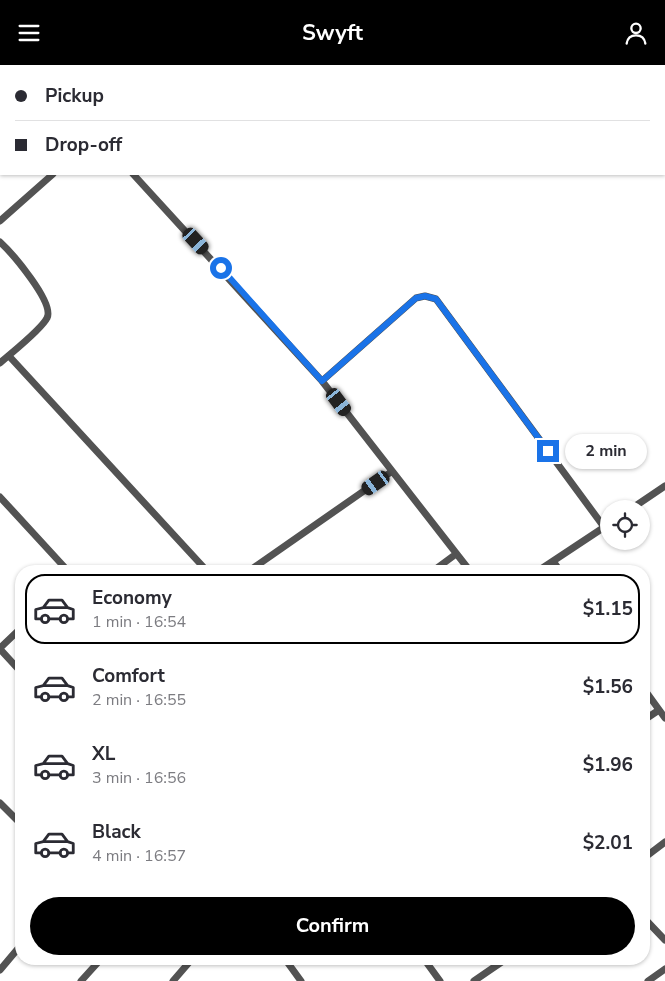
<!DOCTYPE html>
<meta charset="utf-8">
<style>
:root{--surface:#fff;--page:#f2f2f3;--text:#2b2b33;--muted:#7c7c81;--line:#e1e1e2;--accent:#000}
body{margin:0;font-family:"Nunito Sans",sans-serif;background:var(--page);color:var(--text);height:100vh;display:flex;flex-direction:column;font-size:19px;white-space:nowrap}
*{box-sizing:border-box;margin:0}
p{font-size:16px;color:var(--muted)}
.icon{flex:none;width:28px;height:28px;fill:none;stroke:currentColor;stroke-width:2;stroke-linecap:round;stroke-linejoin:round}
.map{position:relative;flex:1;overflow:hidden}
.details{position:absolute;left:15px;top:500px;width:635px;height:400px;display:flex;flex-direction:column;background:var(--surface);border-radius:20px;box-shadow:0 1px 4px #0004}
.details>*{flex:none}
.hud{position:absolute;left:0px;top:0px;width:665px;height:110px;box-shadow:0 1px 4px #0004;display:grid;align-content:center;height:110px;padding:0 15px;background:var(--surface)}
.fabs{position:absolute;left:600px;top:435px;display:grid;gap:10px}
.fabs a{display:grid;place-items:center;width:50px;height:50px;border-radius:50%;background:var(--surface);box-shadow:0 1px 4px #0004;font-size:25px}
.end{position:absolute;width:22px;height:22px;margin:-11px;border:6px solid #1a73e8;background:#fff;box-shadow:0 0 0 2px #fff}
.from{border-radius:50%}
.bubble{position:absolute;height:35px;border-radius:18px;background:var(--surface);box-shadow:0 1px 4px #0004;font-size:16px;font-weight:700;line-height:35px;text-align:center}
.car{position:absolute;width:15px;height:30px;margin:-15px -8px;border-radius:6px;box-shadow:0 0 4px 1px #0007;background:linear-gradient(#222 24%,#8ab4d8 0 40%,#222 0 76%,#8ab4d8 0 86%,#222 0)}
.hud b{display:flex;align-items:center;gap:18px;height:48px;font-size:19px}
.hud b+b{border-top:1px solid var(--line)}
.hud i{width:12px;height:12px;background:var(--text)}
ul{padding:9px 0 0;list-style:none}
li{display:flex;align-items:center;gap:15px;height:70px;margin:0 10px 8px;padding:0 5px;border:2px solid transparent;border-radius:20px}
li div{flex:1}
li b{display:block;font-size:19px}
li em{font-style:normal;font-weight:700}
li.active{border-color:var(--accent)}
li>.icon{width:45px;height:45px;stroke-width:1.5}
.button{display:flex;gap:10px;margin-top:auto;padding:10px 15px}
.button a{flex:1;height:58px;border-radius:30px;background:var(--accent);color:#fff;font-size:20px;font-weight:700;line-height:58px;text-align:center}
header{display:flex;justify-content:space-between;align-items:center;height:65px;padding:0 15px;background:var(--accent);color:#fff;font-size:22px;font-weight:700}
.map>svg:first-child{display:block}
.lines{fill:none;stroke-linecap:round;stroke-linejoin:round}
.street{stroke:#535353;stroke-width:7}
.route{stroke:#1a73e8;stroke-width:6}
</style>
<header><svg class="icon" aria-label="menu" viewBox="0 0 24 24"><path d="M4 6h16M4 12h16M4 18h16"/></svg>Swyft<svg class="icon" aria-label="person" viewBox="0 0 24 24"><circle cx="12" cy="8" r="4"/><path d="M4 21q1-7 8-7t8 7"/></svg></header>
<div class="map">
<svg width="665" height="916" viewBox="0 0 665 916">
<rect width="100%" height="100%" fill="#fff"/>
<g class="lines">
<path class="street" d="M15,1L16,0
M169,1L170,0
M0,14L1,13
M133,109L322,316
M0,156L53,109
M0,177C12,188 55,238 47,253C41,265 11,288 0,298
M9,291L207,506
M0,432L68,506
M631,444L665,421
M553,496L560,506
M249,506L391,407
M433,506L456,489
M470,506L322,316L416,233L425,231L436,234L604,462
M538,506L609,459
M0,583L21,563
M0,584L21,607
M644,624L665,653
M644,655L659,645
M0,738L21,759
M644,793L665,777
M644,853L665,875
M285,894L301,916
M424,894L440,916
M0,905L21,880
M81,916L101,894
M173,916L192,894
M474,916L506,894
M648,916L665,904"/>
</g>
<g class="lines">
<path class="route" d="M221,203L322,316L416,233L425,231L436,234L548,386"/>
</g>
</svg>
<div class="fabs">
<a><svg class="icon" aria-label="locate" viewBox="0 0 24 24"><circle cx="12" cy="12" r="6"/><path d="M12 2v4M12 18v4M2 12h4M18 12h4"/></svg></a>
</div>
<i class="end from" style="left:221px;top:203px"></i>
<i class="end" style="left:548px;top:386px"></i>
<div class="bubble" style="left:565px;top:369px;width:82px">2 min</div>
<i class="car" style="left:196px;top:176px;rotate:137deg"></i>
<i class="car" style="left:339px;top:337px;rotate:143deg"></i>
<i class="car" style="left:376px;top:418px;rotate:235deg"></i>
<div class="hud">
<b><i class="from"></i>Pickup</b>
<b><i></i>Drop-off</b>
</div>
<section class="details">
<ul>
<li class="active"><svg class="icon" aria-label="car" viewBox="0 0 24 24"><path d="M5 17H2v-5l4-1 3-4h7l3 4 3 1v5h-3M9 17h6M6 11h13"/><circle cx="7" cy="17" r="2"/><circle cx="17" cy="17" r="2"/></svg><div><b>Economy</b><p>1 min · 16:54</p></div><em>$1.15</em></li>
<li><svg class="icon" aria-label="car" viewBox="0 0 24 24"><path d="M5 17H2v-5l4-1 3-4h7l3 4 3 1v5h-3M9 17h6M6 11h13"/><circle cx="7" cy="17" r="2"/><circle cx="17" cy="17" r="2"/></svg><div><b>Comfort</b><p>2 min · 16:55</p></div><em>$1.56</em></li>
<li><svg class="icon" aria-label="car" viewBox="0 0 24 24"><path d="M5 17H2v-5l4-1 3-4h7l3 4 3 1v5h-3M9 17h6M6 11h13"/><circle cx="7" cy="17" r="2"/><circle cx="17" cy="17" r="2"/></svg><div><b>XL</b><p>3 min · 16:56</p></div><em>$1.96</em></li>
<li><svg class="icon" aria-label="car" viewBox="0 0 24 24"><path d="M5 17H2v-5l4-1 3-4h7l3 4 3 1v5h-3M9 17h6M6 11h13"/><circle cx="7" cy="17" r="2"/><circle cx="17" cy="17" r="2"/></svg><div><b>Black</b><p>4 min · 16:57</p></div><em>$2.01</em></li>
</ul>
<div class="button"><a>Confirm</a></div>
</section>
</div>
